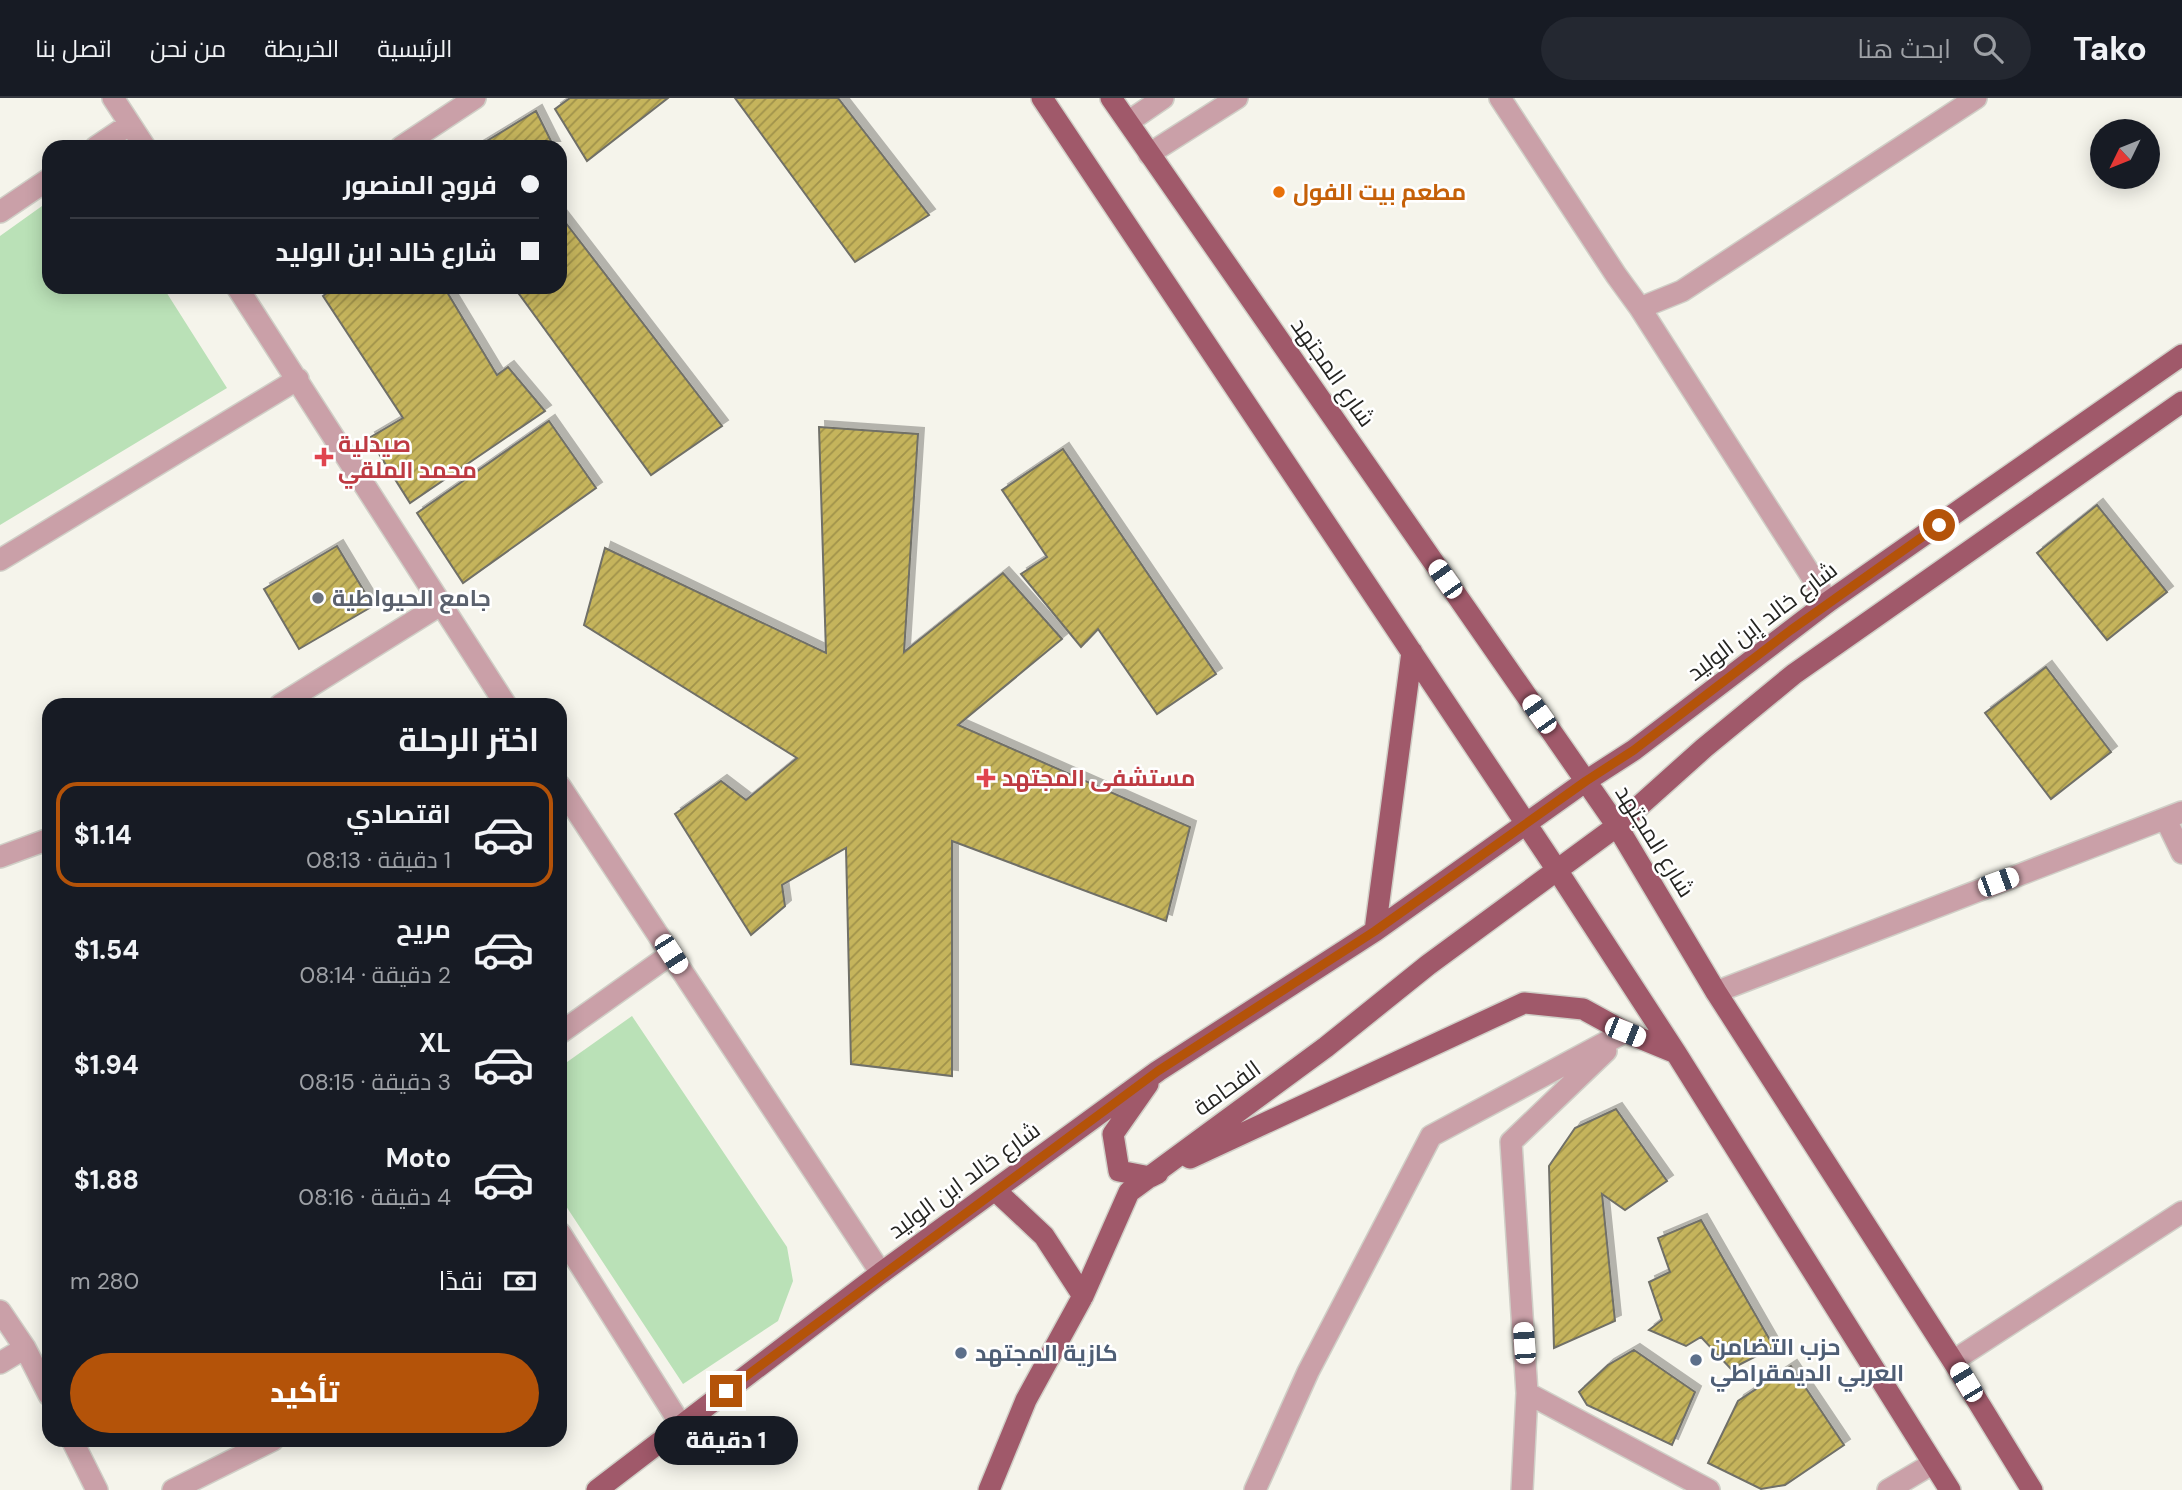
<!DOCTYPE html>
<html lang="ar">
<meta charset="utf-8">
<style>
:root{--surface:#171b24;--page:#242831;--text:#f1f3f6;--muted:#9ea1a6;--line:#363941;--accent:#b45309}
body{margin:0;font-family:"DM Sans",Cairo,sans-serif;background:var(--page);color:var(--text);direction:rtl;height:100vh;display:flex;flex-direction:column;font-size:26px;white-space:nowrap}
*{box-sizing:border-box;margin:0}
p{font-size:23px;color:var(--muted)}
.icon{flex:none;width:38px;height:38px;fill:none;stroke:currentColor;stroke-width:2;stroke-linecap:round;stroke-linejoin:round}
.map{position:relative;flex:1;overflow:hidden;direction:ltr}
.side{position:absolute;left:42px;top:600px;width:525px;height:749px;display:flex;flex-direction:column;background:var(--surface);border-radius:21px;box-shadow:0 4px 18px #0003;direction:rtl}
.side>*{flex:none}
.guide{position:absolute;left:42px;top:42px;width:525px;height:154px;border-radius:21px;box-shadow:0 4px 18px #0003;direction:rtl;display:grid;align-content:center;height:154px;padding:0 28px;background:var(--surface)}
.needle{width:46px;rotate:227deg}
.controls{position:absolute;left:2090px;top:21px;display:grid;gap:14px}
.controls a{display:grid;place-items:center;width:70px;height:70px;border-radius:50%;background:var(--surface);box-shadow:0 4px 18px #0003;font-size:35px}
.end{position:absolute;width:32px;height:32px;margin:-16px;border:9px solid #b45309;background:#fff;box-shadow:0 0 0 4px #fff}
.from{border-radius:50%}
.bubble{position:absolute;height:49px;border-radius:24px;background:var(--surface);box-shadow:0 4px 18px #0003;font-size:23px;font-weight:800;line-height:49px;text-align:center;direction:rtl}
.car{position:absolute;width:21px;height:42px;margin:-21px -10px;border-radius:9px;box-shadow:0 0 5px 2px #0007;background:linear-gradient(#fff 24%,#345 0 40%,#fff 0 76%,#345 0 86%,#fff 0)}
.guide b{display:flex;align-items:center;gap:24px;height:66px;font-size:26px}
.guide b+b{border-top:2px solid var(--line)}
.guide i{width:18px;height:18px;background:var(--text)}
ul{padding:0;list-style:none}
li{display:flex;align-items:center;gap:21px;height:105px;margin:0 14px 10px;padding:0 14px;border:4px solid transparent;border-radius:21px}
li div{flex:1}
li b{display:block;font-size:26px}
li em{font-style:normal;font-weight:800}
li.current{border-color:var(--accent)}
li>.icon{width:63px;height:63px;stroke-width:1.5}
h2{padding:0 28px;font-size:32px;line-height:84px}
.pay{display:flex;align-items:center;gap:18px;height:77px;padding:0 28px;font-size:26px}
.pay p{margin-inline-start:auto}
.primary-button{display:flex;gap:14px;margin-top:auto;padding:14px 28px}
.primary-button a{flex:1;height:80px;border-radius:42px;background:var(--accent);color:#fff;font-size:28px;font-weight:800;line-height:80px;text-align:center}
header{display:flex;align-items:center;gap:42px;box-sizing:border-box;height:98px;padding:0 35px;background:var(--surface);border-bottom:2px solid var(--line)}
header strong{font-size:33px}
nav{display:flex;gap:38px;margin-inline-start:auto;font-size:24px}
.search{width:490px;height:63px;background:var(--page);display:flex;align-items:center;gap:18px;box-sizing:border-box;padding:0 24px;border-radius:38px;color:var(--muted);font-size:26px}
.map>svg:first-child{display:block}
.green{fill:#bae1b7}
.building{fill:url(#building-hatch);stroke:#706f67;stroke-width:2;filter:url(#shadow)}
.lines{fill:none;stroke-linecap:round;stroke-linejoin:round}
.minor-casing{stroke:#d0cfc7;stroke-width:24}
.primary-casing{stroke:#d0cfc7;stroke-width:24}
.minor{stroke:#caa0a8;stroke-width:21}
.primary{stroke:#a0596a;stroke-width:21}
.route{stroke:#b45309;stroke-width:9}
.food-dot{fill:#e8710a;stroke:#fff;stroke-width:2.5}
.health-dot{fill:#e0444e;stroke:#fff;stroke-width:2.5}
.worship-dot{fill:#6b7280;stroke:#fff;stroke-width:2.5}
.service-dot{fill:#5c6f8a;stroke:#fff;stroke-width:2.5}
.labels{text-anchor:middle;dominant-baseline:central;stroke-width:5;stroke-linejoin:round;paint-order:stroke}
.food-label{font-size:23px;font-weight:bold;fill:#c56008;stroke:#fff;text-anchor:start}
.street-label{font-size:23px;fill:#252522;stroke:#fff}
.health-label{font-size:23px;font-weight:bold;fill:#be3a42;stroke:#fff;text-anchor:start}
.worship-label{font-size:23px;font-weight:bold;fill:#5b616d;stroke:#fff;text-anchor:start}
.service-label{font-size:23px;font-weight:bold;fill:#4e5e75;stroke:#fff;text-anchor:start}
</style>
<header>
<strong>Tako</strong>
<div class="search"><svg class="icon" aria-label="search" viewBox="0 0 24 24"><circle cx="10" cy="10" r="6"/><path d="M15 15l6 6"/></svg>ابحث هنا</div>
<nav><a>الرئيسية</a><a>الخريطة</a><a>من نحن</a><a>اتصل بنا</a></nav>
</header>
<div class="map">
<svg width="2182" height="1392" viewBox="0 0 2182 1392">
<defs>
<pattern id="building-hatch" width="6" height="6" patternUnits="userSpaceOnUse" patternTransform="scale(1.75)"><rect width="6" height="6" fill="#c5b45b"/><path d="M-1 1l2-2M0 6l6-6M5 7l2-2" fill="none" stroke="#a0924b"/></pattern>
<filter id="shadow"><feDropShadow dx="6" dy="-6" stdDeviation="0" flood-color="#0004"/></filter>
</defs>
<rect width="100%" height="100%" fill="#f5f4eb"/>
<path class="green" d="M49,103V189H163L227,290L0,427V138Z
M632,918L787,1149L793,1183L778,1223L683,1286L560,1099V969Z"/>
<path class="building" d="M570,0H668L587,63L555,11Z
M735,0H838L929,117L855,164Z
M536,13L554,49H477Z
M562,120L722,328L651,377L514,189H560Z
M335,189H405L407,192L412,189H444L497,277L508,269L545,313L410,405L369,340L403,320L323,198Z
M549,323L596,390L463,485L417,415Z
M819,329L918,336L904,554L1003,475L1062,541L958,627L1190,729L1166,823L952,743V978L851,966L846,750L782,787L785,808L751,837L675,716L721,683L746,702L797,660L584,527L605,450L826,555Z
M1063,351L1216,576L1157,616L1098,531L1081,549L1021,476L1047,459L1002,392Z
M2097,407L2167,494L2107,542L2037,455Z
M337,448L373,508L299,551L264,491Z
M2046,569L2111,654L2051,701L1985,615Z
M1616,1011L1667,1083L1625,1112L1602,1096L1615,1223L1554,1250L1549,1068L1575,1030Z
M1701,1122L1774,1249L1731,1271L1701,1239L1686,1248L1649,1232L1662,1222L1649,1184L1670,1174L1658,1140Z
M1634,1252L1695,1294L1672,1347L1587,1307L1579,1294L1608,1267Z
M1791,1268L1844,1347L1785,1387L1761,1391L1708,1365L1738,1303Z"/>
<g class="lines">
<defs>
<path id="minor" d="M113,0L145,49
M1500,0L1616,177L1640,210L1828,504
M1128,24L1163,0
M96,49L130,26
M401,49L475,0
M1149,56L1237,0
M0,114L49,81
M237,189L506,607
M1640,210L1682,193L1976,0
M0,462L298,281
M280,607L440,507
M560,688L881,1175
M2166,722L2182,755
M0,759L49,741
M1716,894L2182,714
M560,935L671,856
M560,1135L681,1327
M0,1213L25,1250L49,1297
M1953,1263L2182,1114
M0,1265L25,1250
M1527,1295L1709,1392
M72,1342L97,1392
M173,1392L273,1342
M1255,1392L1308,1274L1431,1038L1625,934
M1522,1392L1527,1295L1511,1044L1606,953
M1888,1392L1932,1366"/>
<path id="primary" d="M1042,0L1557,772L1676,955L1950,1392
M1111,0L1617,728L1716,894L1953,1263L2032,1392
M1375,833L1412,554
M1148,986L1113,1036L1119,1073L1150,1079L1158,1075
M1190,1060L1524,905L1583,911L1625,934L1676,955
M995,1092L1044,1138L1083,1198
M597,1392L881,1175L1158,973L1375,833L1586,683L1634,652L1828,504L2182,257
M989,1392L1026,1302L1083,1198L1129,1094L1326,949L1428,867L1617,728L1704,650L1794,576L2182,304"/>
</defs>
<use href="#minor" class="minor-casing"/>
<use href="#primary" class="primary-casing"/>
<use href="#minor" class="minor"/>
<use href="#primary" class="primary"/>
</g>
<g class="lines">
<path class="route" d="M726,1293L1158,973L1375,833L1586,683L1634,652L1791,532L1939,427"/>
</g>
<circle class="food-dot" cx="1279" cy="94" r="7"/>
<g class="health-dot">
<path d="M320.5 348.5h7v7h7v7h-7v7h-7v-7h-7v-7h7z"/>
<path d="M982.5 669.5h7v7h7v7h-7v7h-7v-7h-7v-7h7z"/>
</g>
<circle class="worship-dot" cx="318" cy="500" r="7"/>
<g class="service-dot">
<circle cx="961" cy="1255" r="7"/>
<circle cx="1696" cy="1262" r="7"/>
</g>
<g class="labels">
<g class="food-label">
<text x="1293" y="94">مطعم بيت الفول</text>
</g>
<g class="street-label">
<text transform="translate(1333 274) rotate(55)">شارع المجتهد</text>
<text transform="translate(1762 523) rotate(-37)">شارع خالد إبن الوليد</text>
<text transform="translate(1655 743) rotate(58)">شارع المجتهد</text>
<text transform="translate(1227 990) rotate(-36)">الفحامة</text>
<text transform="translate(964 1082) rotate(-36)">شارع خالد ابن الوليد</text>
</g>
<g class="health-label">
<text x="338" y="346">صيدلية<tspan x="338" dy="26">محمد الملقي</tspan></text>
<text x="1002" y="680">مستشفى المجتهد</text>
</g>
<g class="worship-label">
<text x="332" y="500">جامع الحيواطية</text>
</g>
<g class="service-label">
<text x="1710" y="1249">حزب التضامن<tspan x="1710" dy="26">العربي الديمقراطي</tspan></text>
<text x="975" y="1255">كازية المجتهد</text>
</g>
</g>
</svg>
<div class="controls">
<a><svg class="needle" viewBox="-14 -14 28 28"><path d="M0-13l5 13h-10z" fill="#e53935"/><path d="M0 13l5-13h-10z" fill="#9ea1a6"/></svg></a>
</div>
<i class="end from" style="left:1939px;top:427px"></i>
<i class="end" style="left:726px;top:1293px"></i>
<div class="bubble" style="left:654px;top:1318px;width:144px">1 دقيقة</div>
<i class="car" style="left:1445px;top:481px;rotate:325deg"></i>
<i class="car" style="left:1539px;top:616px;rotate:325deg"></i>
<i class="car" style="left:1998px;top:784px;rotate:70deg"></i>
<i class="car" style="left:671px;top:856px;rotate:147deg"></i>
<i class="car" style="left:1625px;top:934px;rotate:112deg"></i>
<i class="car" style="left:1524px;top:1245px;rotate:356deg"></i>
<i class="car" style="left:1966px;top:1284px;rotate:329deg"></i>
<div class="guide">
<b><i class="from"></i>فروج المنصور</b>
<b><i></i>شارع خالد ابن الوليد</b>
</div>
<section class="side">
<h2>اختر الرحلة</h2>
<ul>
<li class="current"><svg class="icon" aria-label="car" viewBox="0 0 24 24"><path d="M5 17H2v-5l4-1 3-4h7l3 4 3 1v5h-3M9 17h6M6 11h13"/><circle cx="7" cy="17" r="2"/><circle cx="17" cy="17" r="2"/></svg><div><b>اقتصادي</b><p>1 دقيقة · 08:13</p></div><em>$1.14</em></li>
<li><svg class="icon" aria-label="car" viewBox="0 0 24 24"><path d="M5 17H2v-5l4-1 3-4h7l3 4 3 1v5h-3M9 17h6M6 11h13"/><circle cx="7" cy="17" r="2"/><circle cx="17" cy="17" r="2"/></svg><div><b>مريح</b><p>2 دقيقة · 08:14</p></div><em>$1.54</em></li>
<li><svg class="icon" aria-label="car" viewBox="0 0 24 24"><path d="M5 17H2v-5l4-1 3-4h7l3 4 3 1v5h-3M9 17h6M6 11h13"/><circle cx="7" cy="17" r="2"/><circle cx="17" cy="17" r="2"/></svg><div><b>XL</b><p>3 دقيقة · 08:15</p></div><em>$1.94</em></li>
<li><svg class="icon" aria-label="car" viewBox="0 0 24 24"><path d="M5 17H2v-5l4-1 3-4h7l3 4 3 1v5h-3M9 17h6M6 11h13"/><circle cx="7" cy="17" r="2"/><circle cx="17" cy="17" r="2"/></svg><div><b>Moto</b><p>4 دقيقة · 08:16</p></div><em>$1.88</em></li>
</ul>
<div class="pay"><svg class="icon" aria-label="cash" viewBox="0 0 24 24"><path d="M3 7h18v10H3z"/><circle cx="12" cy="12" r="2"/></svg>نقدًا<p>280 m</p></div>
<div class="primary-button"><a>تأكيد</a></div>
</section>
</div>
